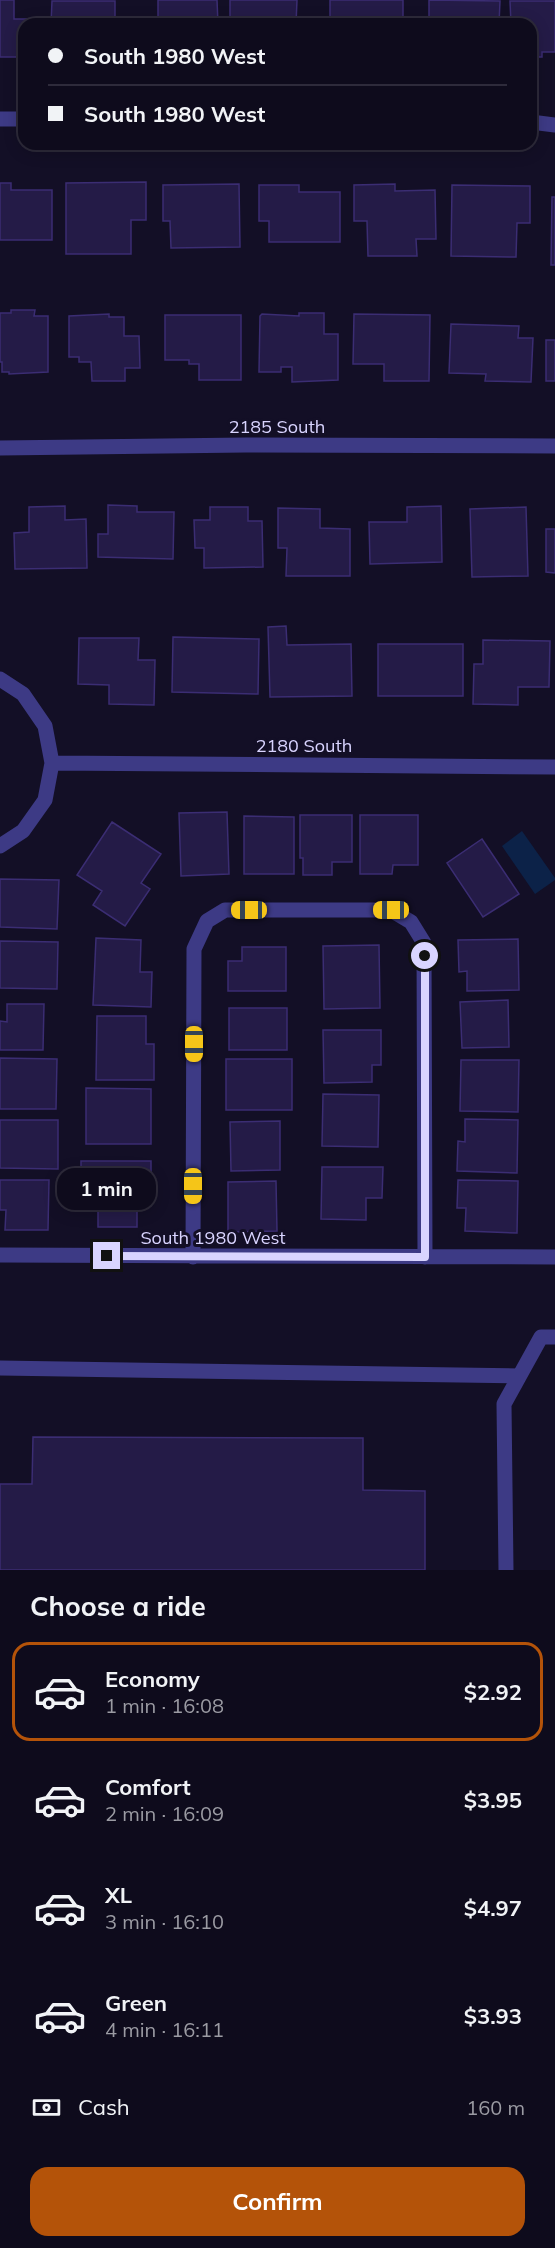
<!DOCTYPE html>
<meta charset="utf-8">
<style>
:root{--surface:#0e0b1c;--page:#171425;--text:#f1f3f6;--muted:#9b9ba3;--line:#2e2b3b;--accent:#b45309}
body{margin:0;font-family:Mulish,sans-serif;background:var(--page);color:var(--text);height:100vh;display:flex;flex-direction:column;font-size:22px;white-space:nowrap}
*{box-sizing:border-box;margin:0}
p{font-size:20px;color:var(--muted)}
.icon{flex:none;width:33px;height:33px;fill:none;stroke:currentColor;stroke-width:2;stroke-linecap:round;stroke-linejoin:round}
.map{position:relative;height:1570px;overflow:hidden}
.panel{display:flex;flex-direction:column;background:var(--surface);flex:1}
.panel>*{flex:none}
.guide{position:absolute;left:18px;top:18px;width:519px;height:132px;border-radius:18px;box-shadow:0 3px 15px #0003,0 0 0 2px var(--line);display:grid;align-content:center;height:132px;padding:0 30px;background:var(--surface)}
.end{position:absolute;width:27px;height:27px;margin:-14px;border:8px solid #d9d4ff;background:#111;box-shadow:0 0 0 3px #111}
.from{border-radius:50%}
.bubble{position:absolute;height:42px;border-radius:18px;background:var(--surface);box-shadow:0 3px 15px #0003,0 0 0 2px var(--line);font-size:20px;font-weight:700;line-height:42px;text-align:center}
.car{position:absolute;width:18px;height:36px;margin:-18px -9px;border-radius:8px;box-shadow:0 0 4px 2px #0007;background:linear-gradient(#f5c518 24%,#345 0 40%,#f5c518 0 76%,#345 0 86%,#f5c518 0)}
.guide b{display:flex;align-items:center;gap:21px;height:57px;font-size:22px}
.guide b+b{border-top:2px solid var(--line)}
.guide i{width:15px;height:15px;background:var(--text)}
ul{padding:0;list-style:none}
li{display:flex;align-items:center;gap:18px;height:99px;margin:0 12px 9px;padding:0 18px;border:3px solid transparent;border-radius:18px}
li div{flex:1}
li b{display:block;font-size:22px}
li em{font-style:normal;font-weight:700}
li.selected{border-color:var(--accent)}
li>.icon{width:54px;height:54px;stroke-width:1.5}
h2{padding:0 30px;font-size:27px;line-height:72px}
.pay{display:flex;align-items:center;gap:15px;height:66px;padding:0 30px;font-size:22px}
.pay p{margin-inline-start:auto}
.button{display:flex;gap:12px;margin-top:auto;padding:12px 30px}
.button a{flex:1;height:69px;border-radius:18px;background:var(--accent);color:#fff;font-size:24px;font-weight:700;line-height:69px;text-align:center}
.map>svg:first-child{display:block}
.water{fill:#0c2248}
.building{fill:#241b47;stroke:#3b2d73;stroke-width:1.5}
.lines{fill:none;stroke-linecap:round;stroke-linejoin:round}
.minor{stroke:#3d3a85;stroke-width:15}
.route{stroke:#d9d4ff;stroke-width:8}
.labels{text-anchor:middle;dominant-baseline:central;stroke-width:6;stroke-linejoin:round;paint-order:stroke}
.street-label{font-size:18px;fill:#d9d4ff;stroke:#130f26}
</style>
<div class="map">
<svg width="555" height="1570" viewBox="0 0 555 1570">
<rect width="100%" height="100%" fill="#130f26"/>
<path class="water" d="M522,831L555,878V880L535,894L502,846Z"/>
<path class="building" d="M0,0H14V19H34V24H24V57H0Z
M158,0H217L218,24H150V19H158Z
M230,0H297L296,24H230Z
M330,0H403V24H321V21H330Z
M429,0L500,1L499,24H418L429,23Z
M52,1H115V22L129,24H51Z
M510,1H555V52H542V57H531V24H511Z
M146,182V220H131V254H66V183Z
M0,183H11V190H52V240H0Z
M239,184L240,247L171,248L170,221H163V185Z
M395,184V191L435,190L436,239H416L417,256H368L367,221H354V185Z
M259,185H299V192H340V242H269V221H259Z
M452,185L530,186V223H517L516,257L451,256Z
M552,197H555V265H551Z
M11,310H35L34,316H48V372L9,374V372H2V362H0V313H11Z
M299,313H324V334H338V380L292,382V367H281V372H259L260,316L262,314L299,316Z
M109,314V317H124V336H139L140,368H125V381H92L91,362H79V357H69V316Z
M354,314L430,315L429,381H384V364H353Z
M165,315H241V380H199V364H189V360H165Z
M451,324L519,326L518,338H533L531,382L485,381L486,374L449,373Z
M546,340H555V381H546Z
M108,505L137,506V512H174L173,559L98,557V534H108Z
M65,506V520L86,519L87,568L15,569L14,533L29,532V507Z
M441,506L442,562L370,564L369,522H407V507Z
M210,507H248V521H262L263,567L204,568V548H195L194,520H210Z
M526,507L528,576L472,577L470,509Z
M278,508L320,509V528L350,529V576H286L287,548H278Z
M546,529H555V573L546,572Z
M286,626L287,645L351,644L352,696L270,697L268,627Z
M173,637L259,639L258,694L172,692Z
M79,638H139L138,660H155L154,705L109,704V685L78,684Z
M483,640L550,641L549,687H518V705L473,704L474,664H483Z
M378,644H463V696H378Z
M227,812L229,874L181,876L179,813Z
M300,815H352V862H332V875H303V858H300Z
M360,815H418V865H393L392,874H360Z
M244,816L294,817V874H244Z
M112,822L161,854L141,883L150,889L125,926L93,905L102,891L77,875Z
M482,839L519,894L483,917L447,863Z
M0,879L59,880L57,929L0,927Z
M96,938L141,940L140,972H152L151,1007L93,1005Z
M518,939L519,990L467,991V971L459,972L458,940Z
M0,941L58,942L57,989L0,988Z
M379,945L380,1008L324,1009L323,946Z
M242,947H286V991H228V961H242Z
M508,1000L509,1047L462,1048L460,1002Z
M7,1004H44L43,1050H0V1021L7,1022Z
M229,1008H287V1050H229Z
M97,1016H146V1044H154V1080H96Z
M323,1030H381V1065H372V1082L324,1083Z
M0,1058L57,1059L56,1109H0Z
M226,1059H292V1110H226Z
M461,1060H519L518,1112L460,1111Z
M86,1088L151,1089V1144H86Z
M323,1094L379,1095L378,1147L322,1146Z
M465,1119L518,1120L517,1173L457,1171L458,1141L465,1142Z
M0,1120H58V1169L0,1168Z
M280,1121V1170L231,1171L230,1122Z
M81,1161H151V1197H137V1227H98V1189H81Z
M322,1167H383L382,1198H366V1220L321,1219Z
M0,1180H49L48,1230H5L6,1210H0Z
M458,1180L518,1181L517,1233L465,1231L466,1208H457Z
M276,1181L277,1231L228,1232V1182Z
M33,1437L363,1438V1490L425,1491V1570H0V1484H32Z"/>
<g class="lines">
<path class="minor" d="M0,119H24
M531,122L555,125
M0,448L246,445L555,446
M0,679L23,694L45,726L52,763L45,800L23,831L0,846
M52,763L555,767
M0,1255L555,1257
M193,1257L194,949L207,921L225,910H391L411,922L424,943L425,1257
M0,1368L519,1376
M506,1570L504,1404L541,1337H555"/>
</g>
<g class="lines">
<path class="route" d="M107,1256L425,1257V956"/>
</g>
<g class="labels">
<g class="street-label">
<text x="277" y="426">2185 South</text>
<text x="304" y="745">2180 South</text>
<text x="213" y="1237">South 1980 West</text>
</g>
</g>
</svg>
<i class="end from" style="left:425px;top:956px"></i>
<i class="end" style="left:107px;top:1256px"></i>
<div class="bubble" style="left:57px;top:1168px;width:99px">1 min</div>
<i class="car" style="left:249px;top:910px;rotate:270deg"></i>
<i class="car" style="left:391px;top:910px;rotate:270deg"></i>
<i class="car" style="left:194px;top:1044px;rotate:180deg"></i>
<i class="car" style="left:193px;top:1186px;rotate:180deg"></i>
<div class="guide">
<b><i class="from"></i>South 1980 West</b>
<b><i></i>South 1980 West</b>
</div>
</div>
<section class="panel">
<h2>Choose a ride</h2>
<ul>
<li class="selected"><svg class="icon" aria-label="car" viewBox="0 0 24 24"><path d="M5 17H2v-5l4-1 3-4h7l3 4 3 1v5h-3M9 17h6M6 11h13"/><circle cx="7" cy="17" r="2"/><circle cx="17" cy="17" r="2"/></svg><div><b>Economy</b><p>1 min · 16:08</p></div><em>$2.92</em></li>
<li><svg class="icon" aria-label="car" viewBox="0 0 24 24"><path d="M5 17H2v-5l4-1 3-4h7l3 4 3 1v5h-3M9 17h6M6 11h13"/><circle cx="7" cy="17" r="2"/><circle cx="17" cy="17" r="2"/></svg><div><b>Comfort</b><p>2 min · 16:09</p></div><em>$3.95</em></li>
<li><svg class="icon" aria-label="car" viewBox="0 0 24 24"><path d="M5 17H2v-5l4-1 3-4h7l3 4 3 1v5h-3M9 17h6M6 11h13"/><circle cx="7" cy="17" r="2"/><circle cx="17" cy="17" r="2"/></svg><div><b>XL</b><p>3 min · 16:10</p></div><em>$4.97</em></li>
<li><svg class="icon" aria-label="car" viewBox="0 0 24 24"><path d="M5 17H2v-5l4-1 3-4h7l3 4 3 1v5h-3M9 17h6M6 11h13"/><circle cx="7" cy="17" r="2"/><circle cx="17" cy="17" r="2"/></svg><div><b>Green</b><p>4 min · 16:11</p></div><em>$3.93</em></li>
</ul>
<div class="pay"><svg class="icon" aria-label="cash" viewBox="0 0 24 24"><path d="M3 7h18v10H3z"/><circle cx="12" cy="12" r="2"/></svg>Cash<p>160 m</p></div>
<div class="button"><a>Confirm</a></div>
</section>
